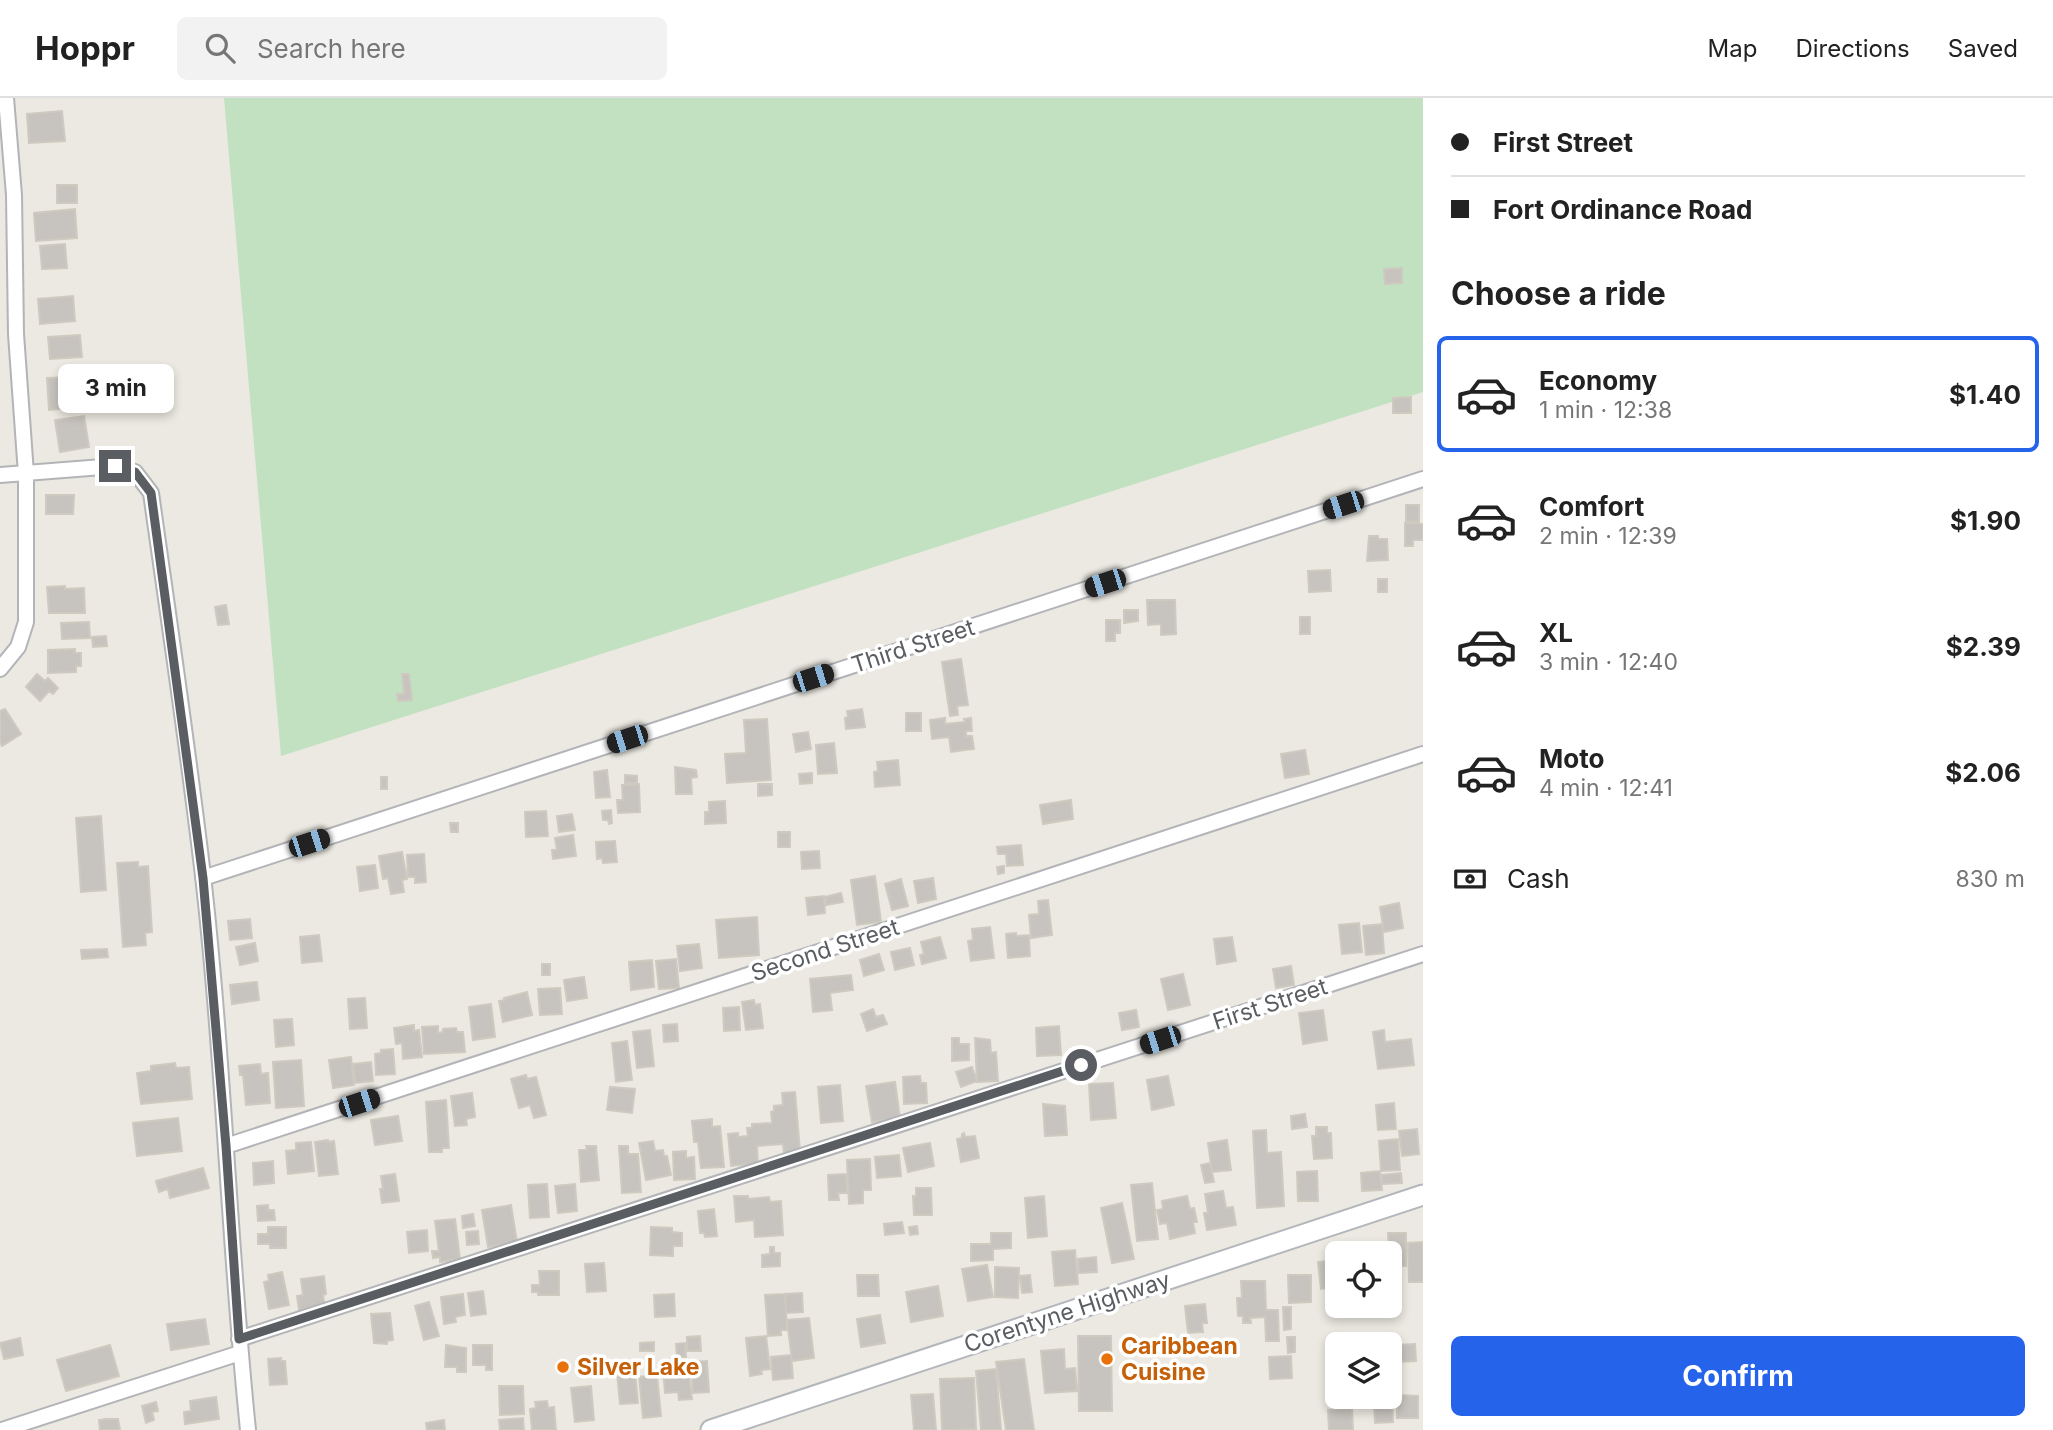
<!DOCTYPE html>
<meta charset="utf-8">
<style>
:root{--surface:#fff;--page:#f2f2f2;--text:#222;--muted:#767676;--line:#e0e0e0;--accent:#2563eb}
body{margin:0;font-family:Inter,sans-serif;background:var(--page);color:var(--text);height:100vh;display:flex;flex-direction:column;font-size:26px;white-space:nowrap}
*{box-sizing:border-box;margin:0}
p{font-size:23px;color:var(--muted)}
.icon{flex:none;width:38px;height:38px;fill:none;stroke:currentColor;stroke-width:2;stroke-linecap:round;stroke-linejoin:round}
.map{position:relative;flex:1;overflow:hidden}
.sheet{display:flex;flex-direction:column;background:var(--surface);width:630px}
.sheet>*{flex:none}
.banner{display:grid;align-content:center;height:154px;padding:0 28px;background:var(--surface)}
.controls{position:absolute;left:1325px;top:1143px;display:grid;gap:14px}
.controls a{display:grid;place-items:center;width:77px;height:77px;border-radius:10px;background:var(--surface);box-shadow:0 4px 10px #0003;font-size:35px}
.end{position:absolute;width:32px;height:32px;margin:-16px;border:9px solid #5a5d61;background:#fff;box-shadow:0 0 0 4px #fff}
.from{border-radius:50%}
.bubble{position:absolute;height:49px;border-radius:10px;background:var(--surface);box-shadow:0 4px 10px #0003;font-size:23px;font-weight:700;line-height:49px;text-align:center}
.car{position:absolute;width:21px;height:42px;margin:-21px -10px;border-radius:9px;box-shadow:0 0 5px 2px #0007;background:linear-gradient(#222 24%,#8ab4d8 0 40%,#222 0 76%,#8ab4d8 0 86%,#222 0)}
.banner b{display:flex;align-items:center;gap:24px;height:66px;font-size:26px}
.banner b+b{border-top:2px solid var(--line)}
.banner i{width:18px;height:18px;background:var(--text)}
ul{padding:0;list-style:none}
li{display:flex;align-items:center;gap:21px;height:116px;margin:0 14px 10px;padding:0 14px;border:4px solid transparent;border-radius:10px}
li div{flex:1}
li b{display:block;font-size:26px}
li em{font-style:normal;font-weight:700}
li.current{border-color:var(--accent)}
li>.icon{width:63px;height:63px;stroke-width:1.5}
h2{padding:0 28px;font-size:32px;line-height:84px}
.pay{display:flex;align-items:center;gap:18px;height:77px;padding:0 28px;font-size:26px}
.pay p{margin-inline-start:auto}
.cta{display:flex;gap:14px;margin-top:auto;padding:14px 28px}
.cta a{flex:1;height:80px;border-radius:10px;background:var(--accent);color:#fff;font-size:28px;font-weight:700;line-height:80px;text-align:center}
header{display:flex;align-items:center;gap:42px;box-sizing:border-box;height:98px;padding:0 35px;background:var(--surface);border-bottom:2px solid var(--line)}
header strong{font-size:33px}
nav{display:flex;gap:38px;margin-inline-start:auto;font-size:24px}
.search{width:490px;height:63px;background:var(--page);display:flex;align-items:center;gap:18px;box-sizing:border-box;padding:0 24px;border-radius:10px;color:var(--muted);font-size:26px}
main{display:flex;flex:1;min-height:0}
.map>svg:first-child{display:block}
.green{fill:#c1e1c0}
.building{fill:#c7c3be;stroke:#cfcac0;stroke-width:2}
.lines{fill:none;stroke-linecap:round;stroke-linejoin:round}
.minor-casing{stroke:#b2b4b8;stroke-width:18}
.secondary-casing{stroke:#b3b6bb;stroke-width:23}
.minor{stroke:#fff;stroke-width:14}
.secondary{stroke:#fff;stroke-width:19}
.route{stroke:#5a5d61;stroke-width:9}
.food-dot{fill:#e8710a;stroke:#fff;stroke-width:2.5}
.labels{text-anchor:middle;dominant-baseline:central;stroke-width:7;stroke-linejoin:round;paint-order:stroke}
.street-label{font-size:23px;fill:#5a5d61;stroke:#fff}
.food-label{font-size:23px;font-weight:bold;fill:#c56008;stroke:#fff;text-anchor:start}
</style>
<header>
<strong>Hoppr</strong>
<div class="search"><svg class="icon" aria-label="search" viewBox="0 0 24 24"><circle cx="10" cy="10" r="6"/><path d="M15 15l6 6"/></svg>Search here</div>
<nav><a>Map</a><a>Directions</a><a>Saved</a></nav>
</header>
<main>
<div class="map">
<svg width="1423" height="1332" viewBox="0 0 1423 1332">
<rect width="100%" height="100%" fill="#ebe9e1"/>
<path class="green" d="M224,0H1423V294L281,658Z"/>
<path class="building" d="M62,13L65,43L29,45L27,16Z
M57,87H77V105H57Z
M75,111L77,140L36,143L34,115Z
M65,146L67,170L42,171L40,148Z
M1402,170V185L1385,186L1384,171Z
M73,198L75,223L40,226L38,201Z
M80,237L82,259L50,261L48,239Z
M72,279L74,310L49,312L47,280Z
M1411,299V315H1393V300Z
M84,318L89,349L60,354L55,322Z
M46,397H74L73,416H46Z
M1406,407H1419V424L1406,423Z
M1405,425L1423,426V442H1413V448H1405Z
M1369,438H1378V441H1387L1388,462L1367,463Z
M1330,472L1331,493L1309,494L1308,473Z
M1378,481H1387V494H1378Z
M65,488V491L84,490L85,515H49L47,489Z
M1147,502H1175L1176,536L1161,537V526L1148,527Z
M226,507L229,526L218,527L215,509Z
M1124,512H1138V523L1124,525Z
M1300,519H1310V536H1300Z
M1106,522H1120V535H1115V543H1106Z
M89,524L90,540L62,541L61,525Z
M106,538L107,548L93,549L92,539Z
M75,551V555H81V568H76V574L48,575V552Z
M961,561L968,607L957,608L958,617L950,618L942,564Z
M37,576L45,583L48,580L58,590L53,596L49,593L40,603L26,589Z
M402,576H409L412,602L398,603L397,596H404Z
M5,611L21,636L2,648L0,644V613Z
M862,611L865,629L846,631L845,620L848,619L847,613Z
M906,615H921V633H906Z
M945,620V626L965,624L964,621L971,620L972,633H966V638H972L974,651L951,654L949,639L932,641L930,622Z
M767,621L771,682L727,685L725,656L746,655L744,622Z
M808,634L811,651L796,654L793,636Z
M834,645L837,675L818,676L816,647Z
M1305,652L1309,676L1285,680L1281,656Z
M898,662L900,687L875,689L874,674L878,673L877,664Z
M675,669L696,672L697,679L691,680L692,696H676Z
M607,672L610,699L596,700L594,674Z
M812,675V685L800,686L799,676Z
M625,677L637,678V685H625Z
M381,679H387V691H381Z
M639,686L640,714L618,715L617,702H623L622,687Z
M758,686H772V697L758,698Z
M1071,702L1073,721L1043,726L1040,707Z
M725,703L726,725L705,726V714H709V704Z
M611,712L612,725L609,726L608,722H603L602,713Z
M546,713L548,738L526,739L525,714Z
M572,716L575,732L559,734L557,718Z
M101,718L106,792L81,794L76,720Z
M450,725H458V734H451Z
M778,734H790V749H778Z
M573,737L576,758L553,761L552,752H557L555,740Z
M615,743L617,764L603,765L602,760L597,761L596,744Z
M1021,747L1023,767L1007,768L1006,756H998L997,749Z
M819,753L820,770L802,771L801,754Z
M402,754L407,781L402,782L404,794L391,796L388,780L383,781L379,758Z
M424,756L426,784L415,785V779H408L407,757Z
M138,764V769L148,768L152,834L145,835L146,847L123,849L117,765Z
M375,767L378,790L360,793L357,769Z
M1004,768V775L998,776L997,769Z
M875,778L881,824L857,827L851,782Z
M933,780L936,801L918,805L914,783Z
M901,781L908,808L892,812L885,786Z
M841,795L843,804L826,807L825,799Z
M824,798L825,815L808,817L806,800Z
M1048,802L1052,837L1031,840L1029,817L1039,816L1038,803Z
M1399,805L1403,830L1384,834L1380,809Z
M757,819L759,857L719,860L716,822Z
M250,821L252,840L230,842L228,823Z
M1359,825L1362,854L1342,856L1339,827Z
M1382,826L1384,855L1366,857L1363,828Z
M990,829L994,860L971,863L968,843L973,842L972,831Z
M1016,835V838L1029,837L1030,858L1008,860L1006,836Z
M319,837L322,863L302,865L300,839Z
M940,839L946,860L922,866L920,857L924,856L921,844Z
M1232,839L1236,863L1217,866L1214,841Z
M255,845L258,863L240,867L236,849Z
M699,846L702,870L680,873L677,848Z
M910,850L914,867L895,872L891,854Z
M107,851L108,859L82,861L81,852Z
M879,856L884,872L864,878L860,862Z
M676,861L679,890L659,891L656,863Z
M652,862L654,889L631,892L629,864Z
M542,866H550V877H542Z
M1291,868L1294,887L1276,890L1273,871Z
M1183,876L1190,907L1168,912L1161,881Z
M851,877L853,892L830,895L832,912L813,914L810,881Z
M584,879L587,900L567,903L564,882Z
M257,884L259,902L232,906L230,887Z
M560,890L562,916L540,917L538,891Z
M527,894L532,917L503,924L499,903L505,902L504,900Z
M365,900L367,930L350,931L348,901Z
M754,902L755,907L760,906L763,930L746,932L742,904Z
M491,906L495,939L473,942L469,909Z
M739,909L740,932L724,933L723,910Z
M873,911L876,919L883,917L887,926L867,933L861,916Z
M1136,912L1139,929L1122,932L1119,915Z
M1323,912L1327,942L1303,946L1299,915Z
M292,921L294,947L276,949L274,922Z
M677,926L678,943L664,944L663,927Z
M414,927V933L419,932L422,959L403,961L402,945L396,946L394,930Z
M438,928V935L443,934V931L456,930L457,934H463L465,954L424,956L422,929Z
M1059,928L1061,957L1037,958L1036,930Z
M650,932L654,968L637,970L633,934Z
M1384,932L1385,944L1411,941L1414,967L1378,971L1373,934Z
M952,940H959V946H969V962L952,963Z
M975,940L990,942L991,955L996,954L998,983L977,984Z
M627,943L632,982L616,984L612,945Z
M393,951L395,976L376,977L375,956L381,955V952Z
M351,959L354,987L333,990L329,962Z
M301,962L304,1008L276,1010L273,964Z
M371,964L373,983L355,985L353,966Z
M175,965L176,970L189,969L192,1001L141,1006L137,975L151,973V968Z
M260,966L261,976L268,975L270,1005L246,1007L243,977H240L239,968Z
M972,969L977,983L961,989L956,974Z
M526,977L527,981L536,979L546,1017L534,1020L530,1007L519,1010L511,981Z
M920,978L921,985H926L927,1005L904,1006L903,979Z
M1168,978L1174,1007L1152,1012L1147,982Z
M895,984L900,1020L872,1024L866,988Z
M1113,985L1116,1020L1091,1022L1089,986Z
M840,987L843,1023L821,1025L818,989Z
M610,989L635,991L632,1015L607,1012Z
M795,994L800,1053L784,1055L783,1046L757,1048L758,1065L731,1068L728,1036L738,1035V1039L748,1038L747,1030H752V1026L772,1025L771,1014L774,1013V1008L783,1007L782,995Z
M472,995L475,1019L466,1021L467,1027L455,1028L451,998Z
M446,1002L449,1050H442V1054H429L426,1004Z
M1394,1005L1396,1031L1378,1032L1376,1007Z
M1043,1006L1065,1008L1067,1037L1045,1038Z
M1305,1016L1307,1029L1292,1031L1291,1018Z
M398,1018L402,1043L375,1047L371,1022Z
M178,1020L182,1053L137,1058L133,1025Z
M712,1021V1029L720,1028L724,1069L701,1070L698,1044H694L692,1023Z
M1316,1029H1327V1035H1331L1332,1060L1314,1061L1312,1038H1316Z
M1417,1031L1419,1056L1402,1058L1399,1033Z
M1266,1032L1267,1055L1281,1054L1284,1108L1257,1110L1253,1033Z
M964,1035L965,1039L975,1038L979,1060L961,1064L957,1041L962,1040V1036Z
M1398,1041L1400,1072L1381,1073L1379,1043Z
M328,1042V1044L334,1043L338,1076L319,1078L315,1044Z
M1227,1042L1231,1072L1212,1074L1208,1045Z
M653,1043L655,1053L663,1052L664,1058H667L671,1077L646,1082L639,1045Z
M311,1044L314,1073L288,1076L286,1053L296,1052V1045Z
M930,1045L934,1068L908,1074L903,1050Z
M586,1048H596L599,1082L581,1084L579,1052H587Z
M619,1048H628V1056H638L641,1094L622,1095Z
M686,1053V1060L694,1059L695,1081L674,1082L673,1054Z
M899,1057L901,1078L877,1080L875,1059Z
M870,1061L871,1092H863V1105L849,1106L847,1062Z
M273,1063L274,1085L254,1087L253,1065Z
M1210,1065L1214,1084L1205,1085L1201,1067Z
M203,1070L209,1090L170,1100L168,1091L159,1094L156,1083Z
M1317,1073L1318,1103H1298L1297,1074Z
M1380,1073L1382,1092L1362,1093L1361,1075Z
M1401,1075L1402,1085L1382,1086V1077Z
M395,1076L399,1103L382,1105L380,1091H383L381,1078Z
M846,1076L847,1095H838L839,1102H829L828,1077Z
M1152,1085L1158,1141L1137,1143L1131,1087Z
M547,1086L549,1119L530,1120L528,1087Z
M575,1086L577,1113L558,1115L555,1088Z
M916,1090H931L932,1117H914L913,1098H916Z
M1223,1093L1226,1110L1233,1109L1236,1127L1207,1132L1204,1115H1208L1205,1096Z
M734,1098H748V1101L769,1099L770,1104L781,1103L783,1137L755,1139L754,1122L736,1124Z
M1044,1098L1047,1138L1028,1140L1025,1100Z
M1187,1098L1190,1111L1194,1110L1197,1124H1193L1195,1135L1170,1141L1167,1125L1160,1126L1157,1112L1163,1111L1162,1103Z
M1122,1105L1134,1161L1112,1165L1101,1110Z
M268,1107V1112H274L275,1122L258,1123L257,1108Z
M511,1107L517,1144L488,1149L482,1112Z
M714,1111L717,1138L705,1139L704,1135H700L698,1113Z
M473,1116L475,1128L463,1130L462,1118Z
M455,1121L460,1161L440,1164V1159L433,1160L432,1153H439L435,1123Z
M902,1124L904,1135L885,1137L884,1126Z
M917,1128L918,1136L910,1137L909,1129Z
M268,1129H286V1150H270V1146H258V1136H268Z
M651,1129L672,1130V1134L682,1135V1148H673V1158L650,1157Z
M427,1132L428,1153L409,1155L407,1134Z
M478,1133L479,1146L467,1147L466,1134Z
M991,1135H1011V1150L993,1151V1162L971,1163V1146H991Z
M1388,1135H1406V1168H1390Z
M1423,1144V1184H1409L1408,1145Z
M1386,1148V1155H1365V1149Z
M770,1149H774V1155H780V1168L762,1169V1157L770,1156Z
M1075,1152L1078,1186L1055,1188L1052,1154Z
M1096,1159L1097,1174L1079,1175L1078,1161Z
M1334,1162L1337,1189L1321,1191L1318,1164Z
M604,1165L606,1193L587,1194L585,1166Z
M987,1167L993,1199L968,1203L962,1171Z
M995,1169L1019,1170L1018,1200L995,1199Z
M539,1173H559V1197H538V1194H532V1187H540Z
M282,1174L289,1207L269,1211L264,1184L269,1183L268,1177Z
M857,1177H878L879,1198H858Z
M1030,1177L1032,1194L1022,1195L1020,1178Z
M1288,1177H1311V1204L1289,1205Z
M324,1178L326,1196L323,1197L325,1209L299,1212L297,1198L303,1197L301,1181Z
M1241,1183H1265L1266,1212H1278L1279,1243H1266L1265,1219L1250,1220L1251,1225H1243V1218H1238L1237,1200H1242Z
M938,1188L943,1218L911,1224L906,1194Z
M483,1193L486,1216L471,1218L468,1195Z
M802,1195L803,1214L786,1215L785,1196Z
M463,1196L465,1217L455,1219L456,1224L444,1226L441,1199Z
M674,1196L675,1218L655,1219L654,1197Z
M785,1196L787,1232H781V1237L768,1238L765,1197Z
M429,1204L439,1238L424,1242L415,1208Z
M1205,1206L1207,1225H1202L1203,1234L1188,1235L1185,1208Z
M1283,1209H1291V1231L1284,1232Z
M390,1215L393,1242L387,1243V1246L374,1245L371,1216Z
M880,1217L885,1245L861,1249L857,1221Z
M809,1220L814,1260L792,1263L787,1222Z
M205,1221L209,1246L171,1252L167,1226Z
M700,1238L701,1253H687V1239Z
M766,1238L770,1271L761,1272L762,1276L750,1278L746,1240Z
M1078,1238H1111L1112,1313H1079Z
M1287,1239H1295V1254L1288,1255Z
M20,1240L23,1257L4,1261L0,1245Z
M654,1244V1253H640V1245Z
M685,1245L686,1259H677L676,1246Z
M1415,1246L1416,1263L1396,1264V1247Z
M110,1247L119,1278L66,1293L57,1262Z
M446,1247L466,1250V1274H457V1269H445Z
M473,1247H492V1272H486V1267H473Z
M1064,1251L1065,1271L1075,1270L1077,1293L1045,1295L1041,1253Z
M791,1257L793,1280L773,1282L771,1259Z
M1291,1258L1292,1280L1270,1281L1269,1259Z
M281,1260V1263H285L287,1286L270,1287L268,1261Z
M1024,1261L1034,1332H1006L996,1264Z
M707,1263L709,1294L693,1295L691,1264Z
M688,1268L692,1301L679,1302L678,1294L665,1295L663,1270Z
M996,1271L1001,1332H981L976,1273Z
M635,1273L638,1305L620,1306L617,1275Z
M1390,1275H1392L1393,1290L1390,1291Z
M657,1277L661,1318L643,1320L639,1279Z
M974,1280L976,1331L942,1332L940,1281Z
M499,1288H523L524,1316L500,1317Z
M591,1288L594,1322L575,1324L571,1290Z
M933,1296L936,1332H914L911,1297Z
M1397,1297L1418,1298V1320H1397Z
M216,1299L219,1321L185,1326L184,1314L191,1313L190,1303Z
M1392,1302L1393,1324L1375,1325L1374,1303Z
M547,1303L548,1310L554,1309L556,1332H532L530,1311L536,1310L535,1304Z
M156,1304L158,1313L152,1314L154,1322L146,1325L142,1308Z
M1352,1310L1353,1332H1329L1328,1312Z
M523,1320L524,1332H500L499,1322Z
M106,1321H118L120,1332H100L99,1322Z
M444,1322L445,1332H427L426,1325Z"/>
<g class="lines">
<defs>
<path id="minor" d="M0,377L115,368L135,374L151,395C169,523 188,650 203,778C224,962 229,1148 248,1332
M0,571L18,549L26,524V376L16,236L14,97L6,0
M203,780L1423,381
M226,1048L1423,656
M239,1241L1423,856
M2,1332L240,1255"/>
<path id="secondary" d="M711,1332L1423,1097"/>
</defs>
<use href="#minor" class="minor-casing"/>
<use href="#secondary" class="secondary-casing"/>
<use href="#minor" class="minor"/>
<use href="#secondary" class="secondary"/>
</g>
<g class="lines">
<path class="route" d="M115,368L135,374L151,395L203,780L226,1048L239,1241L1081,967"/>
</g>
<g class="food-dot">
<circle cx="1107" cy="1261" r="7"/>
<circle cx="563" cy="1269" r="7"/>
</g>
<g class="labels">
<g class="street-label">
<text transform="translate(913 548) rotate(-18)">Third Street</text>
<text transform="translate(825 852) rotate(-18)">Second Street</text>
<text transform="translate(1270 906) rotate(-18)">First Street</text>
<text transform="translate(1067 1214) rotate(-18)">Corentyne Highway</text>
</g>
<g class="food-label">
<text x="1121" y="1248">Caribbean<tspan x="1121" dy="26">Cuisine</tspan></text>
<text x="577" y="1269">Silver Lake</text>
</g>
</g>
</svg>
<div class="controls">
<a><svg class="icon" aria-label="locate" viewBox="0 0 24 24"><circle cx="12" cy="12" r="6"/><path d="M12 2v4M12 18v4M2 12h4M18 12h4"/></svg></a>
<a><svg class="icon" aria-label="layers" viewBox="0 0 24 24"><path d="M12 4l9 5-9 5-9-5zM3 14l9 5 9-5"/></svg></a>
</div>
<i class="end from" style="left:1081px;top:967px"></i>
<i class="end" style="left:115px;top:368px"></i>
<div class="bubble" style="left:58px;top:266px;width:116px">3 min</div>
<i class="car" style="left:1343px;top:407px;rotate:252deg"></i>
<i class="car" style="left:1105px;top:485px;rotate:252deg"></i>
<i class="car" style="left:813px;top:580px;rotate:72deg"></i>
<i class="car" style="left:627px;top:641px;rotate:252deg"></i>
<i class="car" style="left:309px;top:745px;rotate:72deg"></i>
<i class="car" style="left:1160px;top:942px;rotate:252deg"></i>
<i class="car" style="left:359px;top:1005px;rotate:72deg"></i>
</div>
<section class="sheet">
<div class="banner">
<b><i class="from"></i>First Street</b>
<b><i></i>Fort Ordinance Road</b>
</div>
<h2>Choose a ride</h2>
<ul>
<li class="current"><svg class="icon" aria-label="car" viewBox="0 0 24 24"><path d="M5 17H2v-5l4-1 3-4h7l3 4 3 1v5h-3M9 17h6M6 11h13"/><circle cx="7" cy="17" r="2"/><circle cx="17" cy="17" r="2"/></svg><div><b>Economy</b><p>1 min · 12:38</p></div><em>$1.40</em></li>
<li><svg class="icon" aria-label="car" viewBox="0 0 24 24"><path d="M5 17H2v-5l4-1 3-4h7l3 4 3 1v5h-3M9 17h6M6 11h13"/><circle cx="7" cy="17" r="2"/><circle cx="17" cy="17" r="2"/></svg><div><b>Comfort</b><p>2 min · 12:39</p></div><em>$1.90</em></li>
<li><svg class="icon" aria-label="car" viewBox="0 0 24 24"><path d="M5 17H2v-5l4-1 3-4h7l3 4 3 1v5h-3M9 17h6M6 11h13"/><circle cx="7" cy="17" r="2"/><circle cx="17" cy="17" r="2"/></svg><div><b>XL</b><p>3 min · 12:40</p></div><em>$2.39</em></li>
<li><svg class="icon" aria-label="car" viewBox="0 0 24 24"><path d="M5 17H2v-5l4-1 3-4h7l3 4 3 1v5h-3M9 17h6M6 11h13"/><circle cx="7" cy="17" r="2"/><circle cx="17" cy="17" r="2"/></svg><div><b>Moto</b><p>4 min · 12:41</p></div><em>$2.06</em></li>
</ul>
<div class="pay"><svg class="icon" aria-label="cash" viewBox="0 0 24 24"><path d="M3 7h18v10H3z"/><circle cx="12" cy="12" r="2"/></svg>Cash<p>830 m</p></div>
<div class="cta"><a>Confirm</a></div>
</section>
</main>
